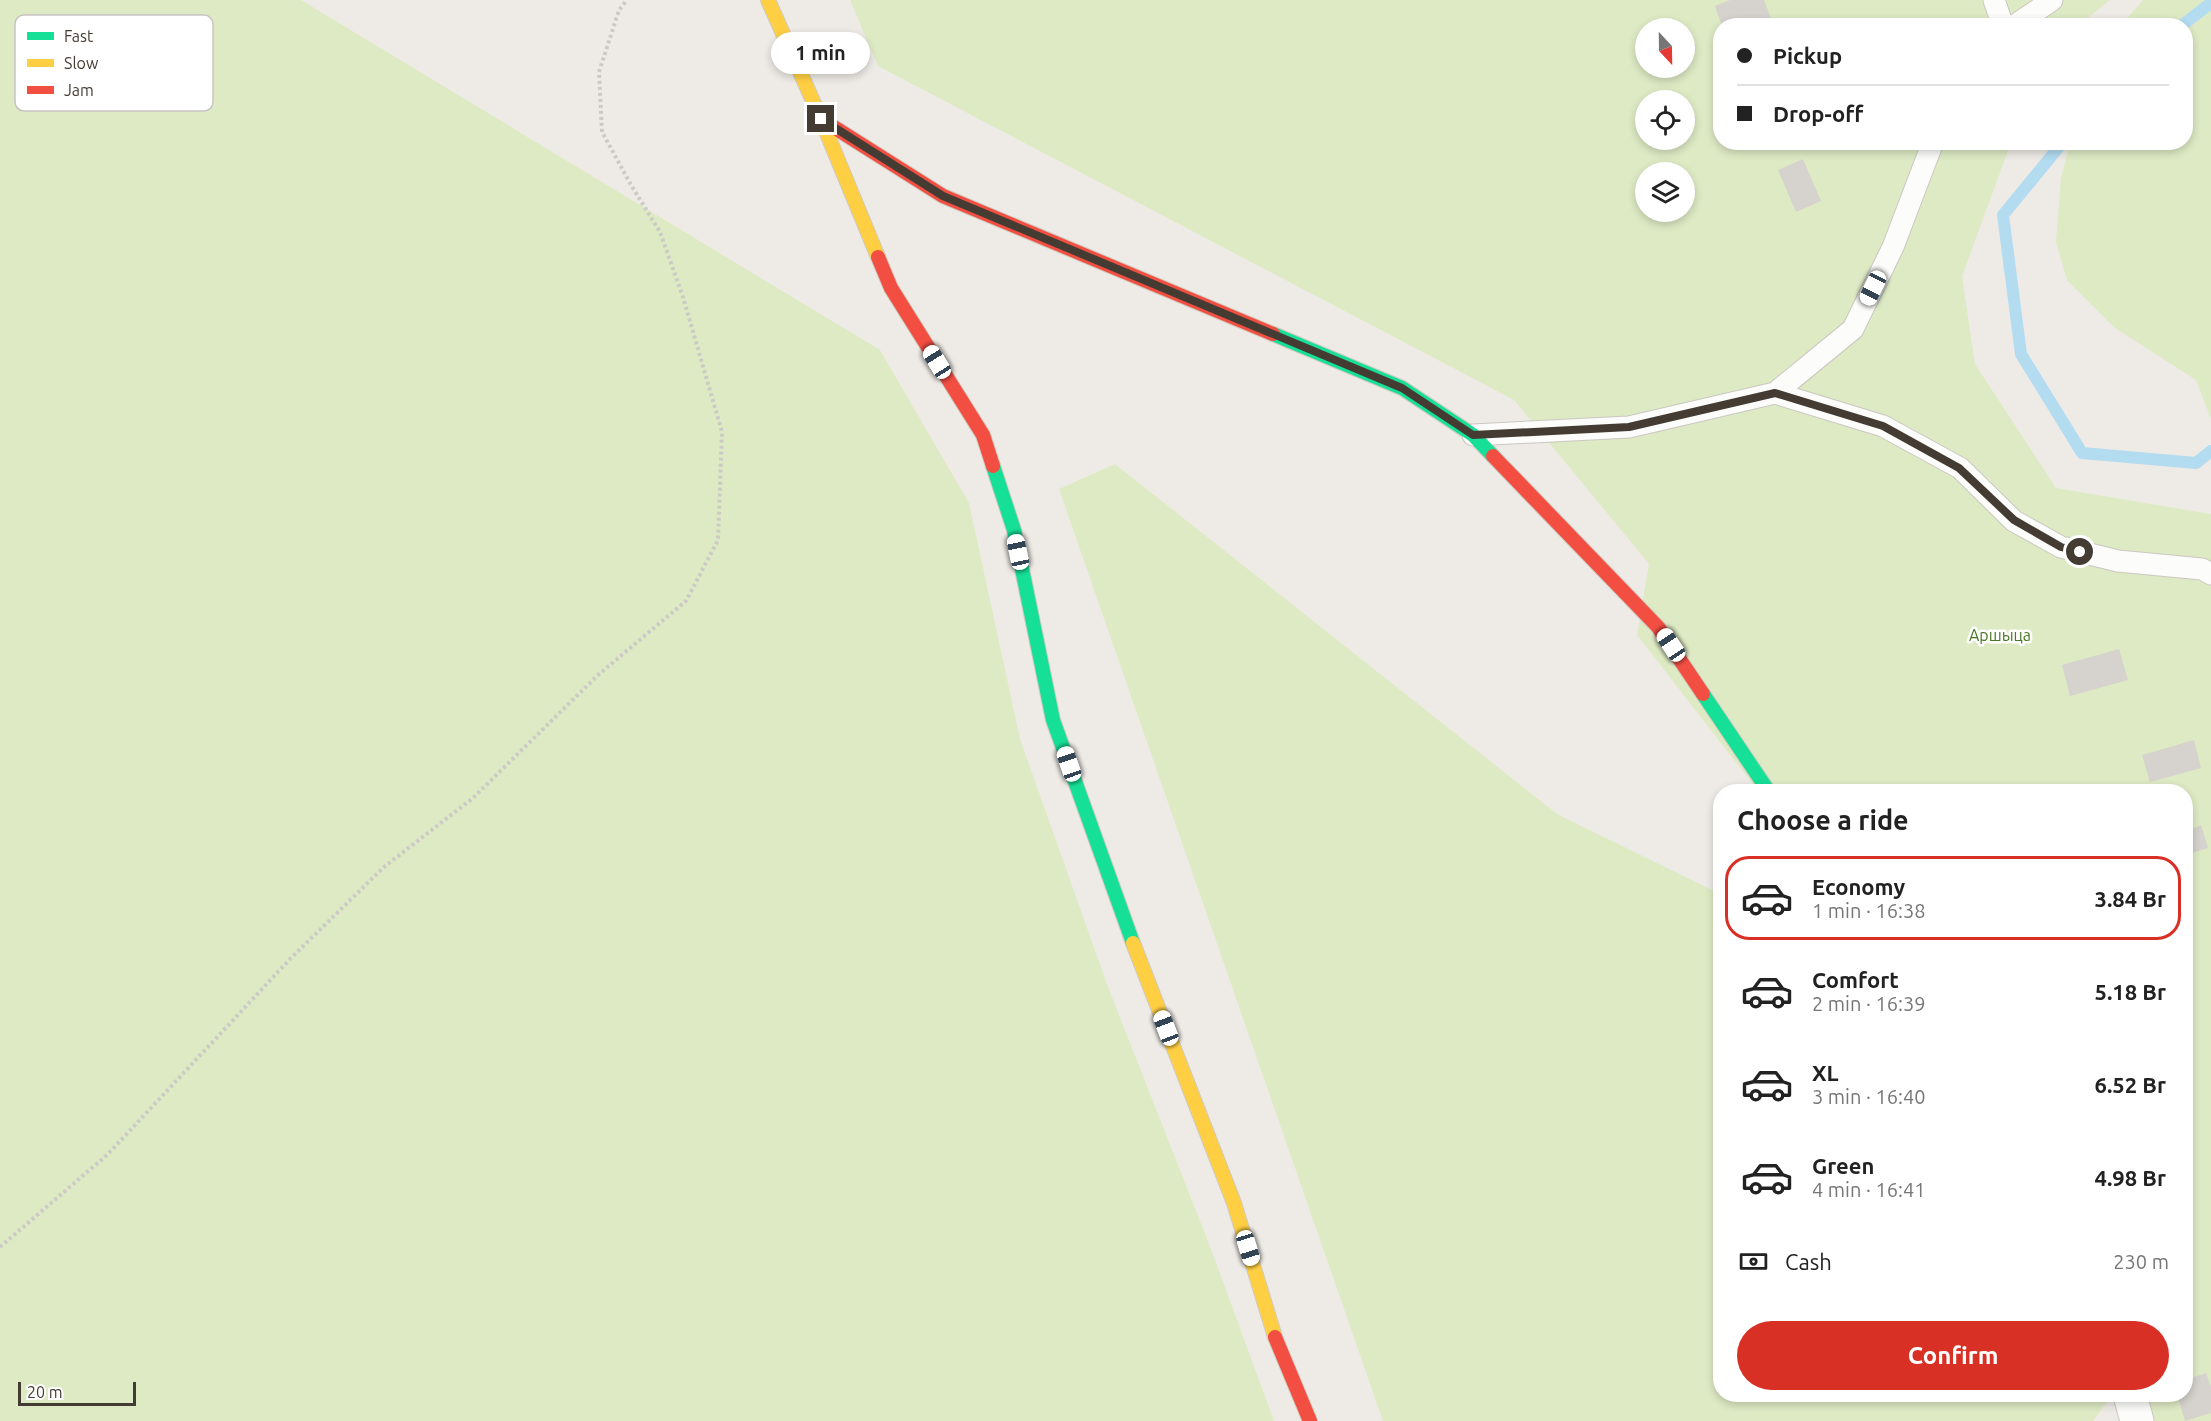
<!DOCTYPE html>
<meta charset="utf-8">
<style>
:root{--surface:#fff;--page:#f2f2f2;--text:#222;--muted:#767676;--line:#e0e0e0;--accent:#d93025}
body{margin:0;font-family:Ubuntu,sans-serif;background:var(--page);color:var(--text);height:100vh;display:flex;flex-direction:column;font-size:22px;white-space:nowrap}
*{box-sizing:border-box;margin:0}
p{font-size:20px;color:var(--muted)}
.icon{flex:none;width:33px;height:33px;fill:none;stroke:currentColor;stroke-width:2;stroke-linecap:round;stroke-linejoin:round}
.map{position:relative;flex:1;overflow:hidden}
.side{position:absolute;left:1713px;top:784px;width:480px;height:618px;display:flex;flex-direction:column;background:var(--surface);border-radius:24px;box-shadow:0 3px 9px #0003}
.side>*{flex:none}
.guide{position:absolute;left:1713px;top:18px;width:480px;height:132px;border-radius:24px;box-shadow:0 3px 9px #0003;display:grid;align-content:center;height:132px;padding:0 24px;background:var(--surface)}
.needle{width:39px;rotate:158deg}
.controls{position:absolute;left:1635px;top:18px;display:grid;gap:12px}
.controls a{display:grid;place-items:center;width:60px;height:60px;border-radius:50%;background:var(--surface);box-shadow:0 3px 9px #0003;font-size:30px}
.scale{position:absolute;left:18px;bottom:15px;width:118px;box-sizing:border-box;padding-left:6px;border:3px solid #443c33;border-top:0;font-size:16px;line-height:21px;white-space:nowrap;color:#443c33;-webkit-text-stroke:4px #fff;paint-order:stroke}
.end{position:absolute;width:27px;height:27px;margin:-14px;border:8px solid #443c33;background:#fff;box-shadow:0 0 0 3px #fff}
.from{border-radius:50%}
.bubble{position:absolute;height:42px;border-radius:21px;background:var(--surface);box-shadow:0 3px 9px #0003;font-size:20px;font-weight:700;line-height:42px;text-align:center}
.car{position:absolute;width:18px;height:36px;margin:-18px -9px;border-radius:8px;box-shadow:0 0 4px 2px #0007;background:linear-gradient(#fff 24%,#345 0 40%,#fff 0 76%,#345 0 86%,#fff 0)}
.guide b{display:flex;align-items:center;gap:21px;height:57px;font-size:22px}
.guide b+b{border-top:2px solid var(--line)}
.guide i{width:15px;height:15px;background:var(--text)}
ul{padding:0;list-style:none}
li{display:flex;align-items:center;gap:18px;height:84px;margin:0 12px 9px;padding:0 12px;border:3px solid transparent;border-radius:24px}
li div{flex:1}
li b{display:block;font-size:22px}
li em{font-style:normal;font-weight:700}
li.active{border-color:var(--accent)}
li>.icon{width:54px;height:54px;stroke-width:1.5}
h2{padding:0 24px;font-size:27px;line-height:72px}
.pay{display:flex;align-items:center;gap:15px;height:66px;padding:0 24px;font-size:22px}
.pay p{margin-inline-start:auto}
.primary-button{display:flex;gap:12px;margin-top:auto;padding:12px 24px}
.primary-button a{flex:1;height:69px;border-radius:36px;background:var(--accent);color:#fff;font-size:24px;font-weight:700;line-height:69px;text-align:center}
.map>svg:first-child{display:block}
.green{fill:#deeac4;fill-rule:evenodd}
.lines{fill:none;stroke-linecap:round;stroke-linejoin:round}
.stream{stroke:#b3dcf0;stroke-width:12}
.building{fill:#d6d2cd}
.lane-casing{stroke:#cbc7c2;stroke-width:23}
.street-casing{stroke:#cbc7c2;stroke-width:35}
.fast-casing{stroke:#d0cabe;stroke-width:16}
.slow-casing{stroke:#d0cabe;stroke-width:16}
.jam-casing{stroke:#d0cabe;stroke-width:16}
.path{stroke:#cdcac6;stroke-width:4;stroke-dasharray:3 3;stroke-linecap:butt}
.lane{stroke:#fcfcfb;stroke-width:21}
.street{stroke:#fcfcfb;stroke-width:33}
.fast{stroke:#16e098;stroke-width:14}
.slow{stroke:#ffcf43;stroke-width:14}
.jam{stroke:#f24e42;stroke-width:14}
.route{stroke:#443c33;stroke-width:8}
.labels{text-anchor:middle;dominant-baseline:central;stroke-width:5;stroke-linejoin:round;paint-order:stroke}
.park-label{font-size:16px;fill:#4a7823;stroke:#fff}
.key{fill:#fff;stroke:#c7c4c2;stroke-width:1.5}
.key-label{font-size:16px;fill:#443c33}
</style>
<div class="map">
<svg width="2211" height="1421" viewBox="0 0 2211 1421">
<rect width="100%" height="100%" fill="#eeebe6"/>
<path class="green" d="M0,0H301L880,350L969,503L1020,739L1108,987L1211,1249L1274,1421H0Z
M850,0H2110L2079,25L1720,26V142L2011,143L1962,276L1975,364L2056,488L2211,514V1421H2146L2139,1395H2186V792H1759L1637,635L1649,564L1514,400L878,66ZM1646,28H1684V68H1646ZM1646,100H1684V140H1646ZM1646,172H1684V212H1646Z
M2143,0H2211V419L2196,380L2115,328L2067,280L2056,242L2061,178L2070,143L2186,142V26L2121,25Z
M1115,464L1557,814L1720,894V1395H2112L2093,1421H1383L1059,489Z"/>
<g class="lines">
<path class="stream" d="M2181,26L2211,3
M2063,142L2003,215L2021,354L2082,453L2196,463L2211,451"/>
</g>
<path class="building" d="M1730,0H1764L1772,21L1761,26H1722L1715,6Z
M1803,159L1821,201L1796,212L1778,170Z
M2119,649L2128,680L2070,696L2062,665Z
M2194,740L2201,768L2150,782L2142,755Z
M2201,825L2208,848L2186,855V831Z
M2206,1373L2211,1387V1413L2185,1421L2177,1395H2186V1380Z"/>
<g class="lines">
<defs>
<path id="lane" d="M1994,0L2003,26
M2014,26L2052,0
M1775,393L1883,426L1960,468L2014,521L2061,547L2118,561L2202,569L2211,574
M1473,435L1629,427L1775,393L1853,329L1893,247L1933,142"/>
<path id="street" d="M2130,1395L2137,1421"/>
<path id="fast" d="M1273,334L1402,388L1473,435L1493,456
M993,466L1014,530L1053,720L1133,943
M1703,694L1769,792"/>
<path id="slow" d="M768,0L821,119L878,257
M1133,943L1234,1203L1275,1337"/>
<path id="jam" d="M821,119L943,196L1273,334
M878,257L891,288L983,435L993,466
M1493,456L1658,627L1703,694
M1275,1337L1310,1421"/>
</defs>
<use href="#lane" class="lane-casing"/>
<use href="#street" class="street-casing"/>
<use href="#fast" class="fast-casing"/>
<use href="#slow" class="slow-casing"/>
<use href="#jam" class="jam-casing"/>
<path class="path" d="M0,1247L108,1154L290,959L384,867L473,798L598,675L686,601L718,540L722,432L683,297L660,232L631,185L602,132L599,72L619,10L627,0"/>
<use href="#lane" class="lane"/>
<use href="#street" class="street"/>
<use href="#fast" class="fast"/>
<use href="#slow" class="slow"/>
<use href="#jam" class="jam"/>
</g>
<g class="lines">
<path class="route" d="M821,119L943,196L1402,388L1473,435L1629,427L1775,393L1883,426L1959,468L2014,520L2061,547L2080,552"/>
</g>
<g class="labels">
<g class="park-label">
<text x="2000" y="635">Аршыца</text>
</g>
</g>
<rect x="15" y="15" width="198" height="96" rx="9" class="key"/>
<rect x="27" y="32" width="27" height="8" fill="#16e098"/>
<rect x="27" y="59" width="27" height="8" fill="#ffcf43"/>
<rect x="27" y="86" width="27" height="8" fill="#f24e42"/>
<g class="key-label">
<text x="64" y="42">Fast</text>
<text x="64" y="69">Slow</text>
<text x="64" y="96">Jam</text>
</g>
</svg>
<div class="controls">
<a><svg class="needle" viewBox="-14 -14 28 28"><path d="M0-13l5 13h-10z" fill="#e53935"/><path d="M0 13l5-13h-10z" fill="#767676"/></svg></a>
<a><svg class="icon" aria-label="locate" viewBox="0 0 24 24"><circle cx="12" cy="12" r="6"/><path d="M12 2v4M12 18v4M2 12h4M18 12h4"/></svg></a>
<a><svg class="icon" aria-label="layers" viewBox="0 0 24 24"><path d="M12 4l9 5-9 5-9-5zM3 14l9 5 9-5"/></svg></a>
</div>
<div class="scale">20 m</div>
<i class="end from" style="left:2080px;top:552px"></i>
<i class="end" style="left:821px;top:119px"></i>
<div class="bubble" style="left:771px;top:32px;width:99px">1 min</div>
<i class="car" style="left:1873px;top:288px;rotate:206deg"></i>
<i class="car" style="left:937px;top:362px;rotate:328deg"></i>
<i class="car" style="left:1018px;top:552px;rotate:348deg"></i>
<i class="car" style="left:1671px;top:645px;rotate:326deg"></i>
<i class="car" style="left:1069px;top:764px;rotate:341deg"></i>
<i class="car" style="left:1166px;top:1028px;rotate:339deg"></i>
<i class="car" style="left:1248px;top:1248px;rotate:163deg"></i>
<div class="guide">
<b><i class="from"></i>Pickup</b>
<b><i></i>Drop-off</b>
</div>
<section class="side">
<h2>Choose a ride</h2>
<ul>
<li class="active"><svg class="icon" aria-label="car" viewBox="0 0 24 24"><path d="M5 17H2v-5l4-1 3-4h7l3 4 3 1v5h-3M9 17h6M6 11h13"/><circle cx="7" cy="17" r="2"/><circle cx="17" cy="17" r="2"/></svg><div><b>Economy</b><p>1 min · 16:38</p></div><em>3.84 Br</em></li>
<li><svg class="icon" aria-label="car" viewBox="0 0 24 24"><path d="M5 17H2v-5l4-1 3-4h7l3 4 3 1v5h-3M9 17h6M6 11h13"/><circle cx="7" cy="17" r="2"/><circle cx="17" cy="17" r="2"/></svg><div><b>Comfort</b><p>2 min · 16:39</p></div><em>5.18 Br</em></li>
<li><svg class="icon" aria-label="car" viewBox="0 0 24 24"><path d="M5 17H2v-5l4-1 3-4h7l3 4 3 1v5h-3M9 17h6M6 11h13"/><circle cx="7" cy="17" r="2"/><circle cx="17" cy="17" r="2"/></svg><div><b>XL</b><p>3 min · 16:40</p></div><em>6.52 Br</em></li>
<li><svg class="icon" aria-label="car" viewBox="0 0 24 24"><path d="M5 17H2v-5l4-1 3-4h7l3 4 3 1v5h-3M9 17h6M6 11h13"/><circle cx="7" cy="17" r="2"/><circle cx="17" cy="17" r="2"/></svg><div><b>Green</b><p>4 min · 16:41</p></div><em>4.98 Br</em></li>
</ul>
<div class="pay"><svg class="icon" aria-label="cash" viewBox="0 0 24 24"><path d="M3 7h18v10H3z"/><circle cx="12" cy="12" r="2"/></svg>Cash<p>230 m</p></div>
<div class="primary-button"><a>Confirm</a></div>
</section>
</div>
